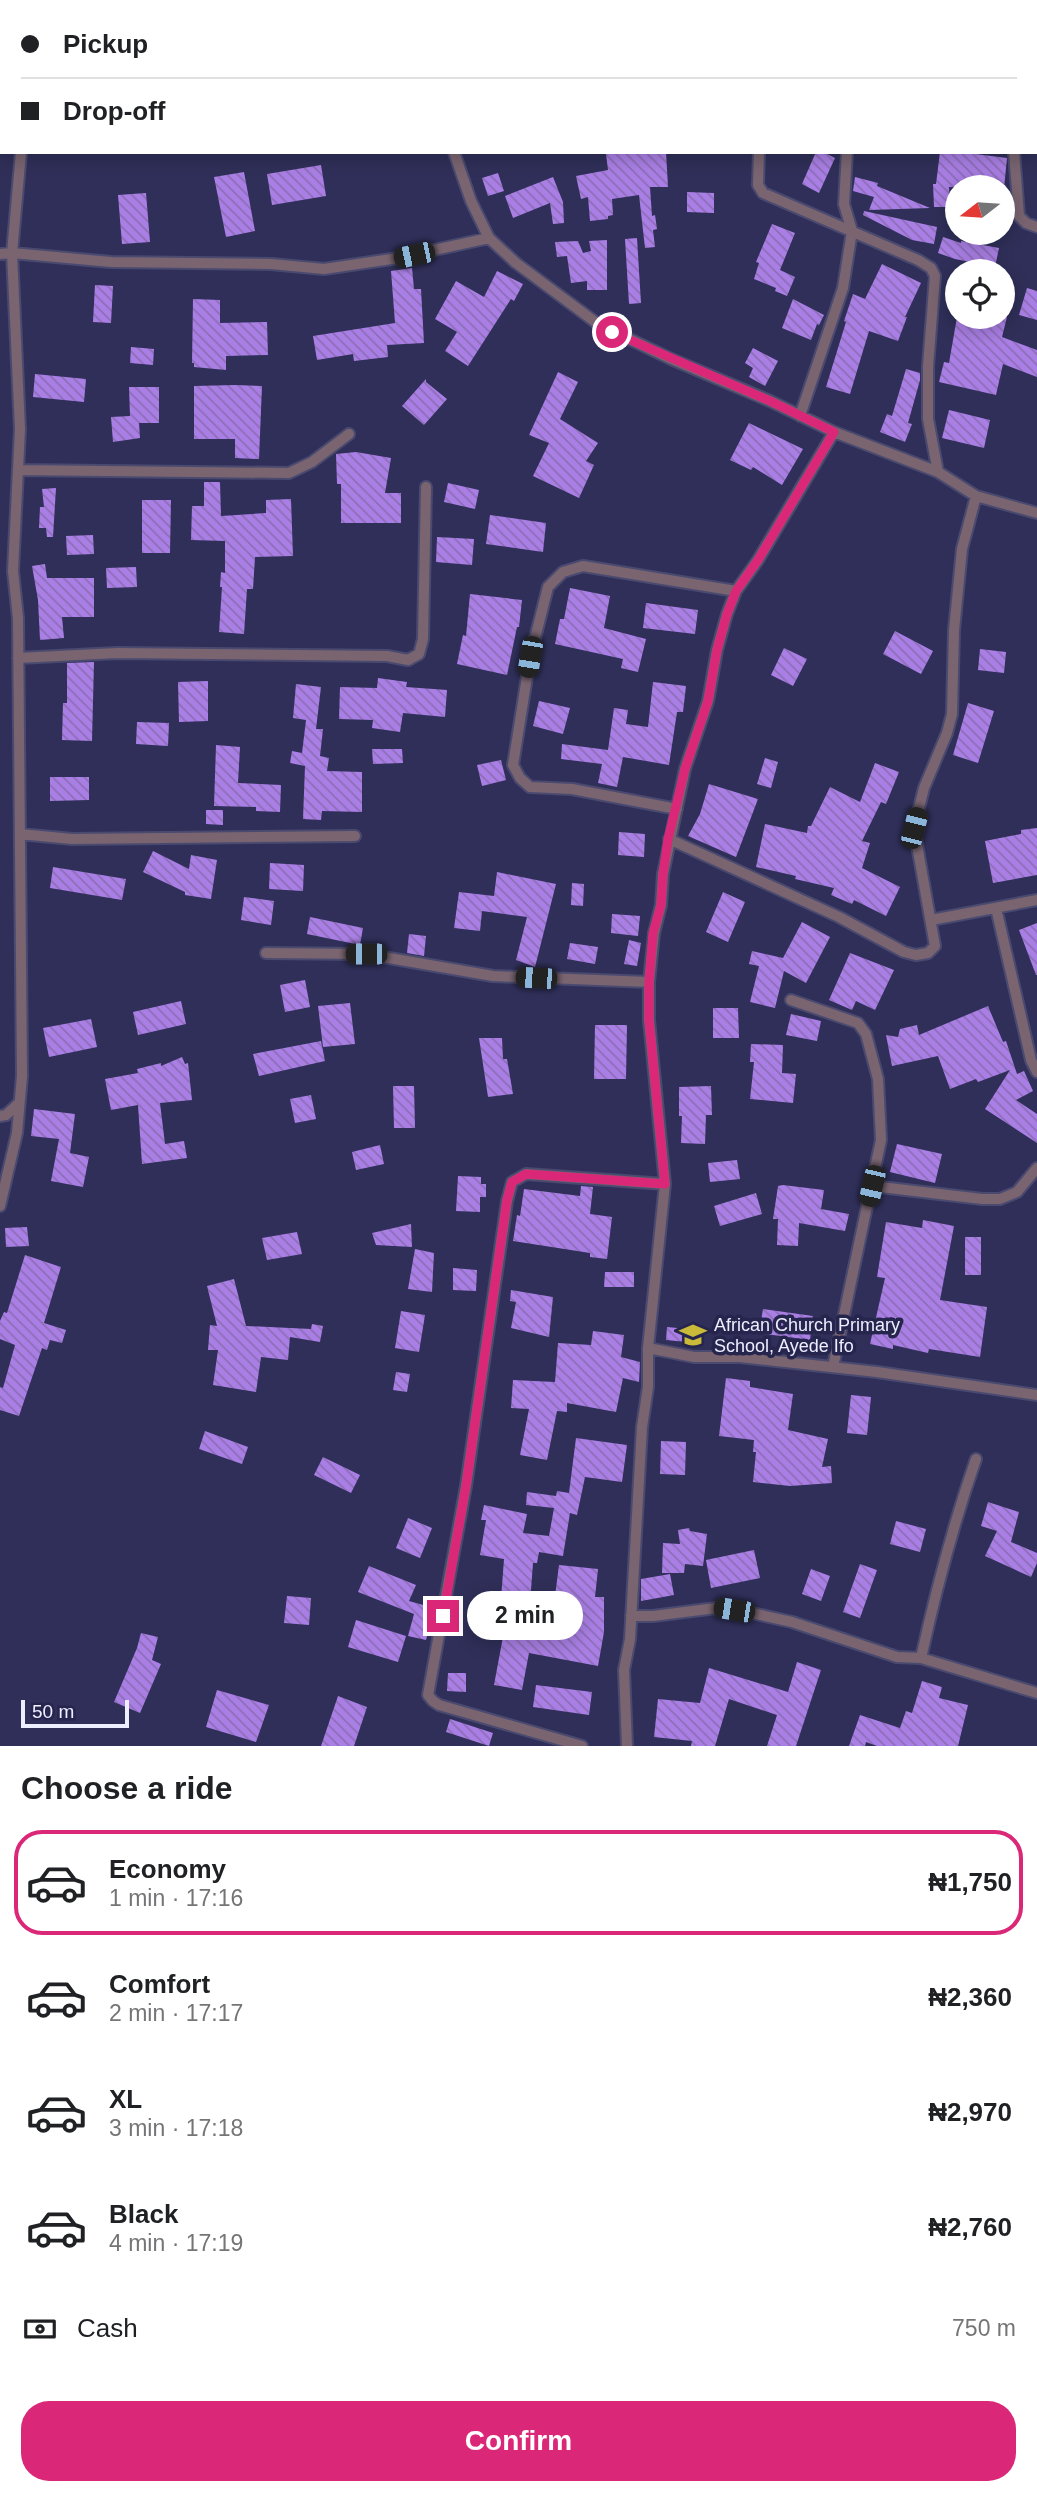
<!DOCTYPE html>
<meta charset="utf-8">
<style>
:root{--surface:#fff;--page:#f2f2f2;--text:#202124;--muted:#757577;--line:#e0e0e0;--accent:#db2777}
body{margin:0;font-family:Arial,sans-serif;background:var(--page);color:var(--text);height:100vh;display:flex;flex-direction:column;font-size:26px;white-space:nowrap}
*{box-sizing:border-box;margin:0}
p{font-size:23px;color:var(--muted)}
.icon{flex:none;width:38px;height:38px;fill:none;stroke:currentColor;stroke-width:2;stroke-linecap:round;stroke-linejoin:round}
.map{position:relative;height:1746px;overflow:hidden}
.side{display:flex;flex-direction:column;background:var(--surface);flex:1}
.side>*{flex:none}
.top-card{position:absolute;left:0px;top:0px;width:1038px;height:154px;box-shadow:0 4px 18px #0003;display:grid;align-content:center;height:154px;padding:0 21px;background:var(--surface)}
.needle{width:46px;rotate:253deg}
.controls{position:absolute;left:945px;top:175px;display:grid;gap:14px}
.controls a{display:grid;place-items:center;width:70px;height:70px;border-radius:50%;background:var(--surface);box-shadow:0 4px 18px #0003;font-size:35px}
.scale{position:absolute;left:21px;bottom:18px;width:108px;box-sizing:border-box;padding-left:7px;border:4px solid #edeeff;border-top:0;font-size:19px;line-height:24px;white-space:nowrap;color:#edeeff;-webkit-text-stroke:5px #26254d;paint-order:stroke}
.end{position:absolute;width:32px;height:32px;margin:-16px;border:9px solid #db2777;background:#fff;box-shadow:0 0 0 4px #fff}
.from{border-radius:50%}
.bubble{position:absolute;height:49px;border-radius:24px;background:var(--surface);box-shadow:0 4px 18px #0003;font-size:23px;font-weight:600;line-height:49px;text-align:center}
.car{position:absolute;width:21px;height:42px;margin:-21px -10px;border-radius:9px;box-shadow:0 0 5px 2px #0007;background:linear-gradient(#222 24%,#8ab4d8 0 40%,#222 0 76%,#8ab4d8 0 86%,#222 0)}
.top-card b{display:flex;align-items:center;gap:24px;height:66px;font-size:26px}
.top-card b+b{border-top:2px solid var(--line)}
.top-card i{width:18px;height:18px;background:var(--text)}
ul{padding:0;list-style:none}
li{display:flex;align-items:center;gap:21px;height:105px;margin:0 14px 10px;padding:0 7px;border:4px solid transparent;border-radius:28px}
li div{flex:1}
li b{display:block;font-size:26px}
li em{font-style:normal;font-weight:600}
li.active{border-color:var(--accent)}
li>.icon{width:63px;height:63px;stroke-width:1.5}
h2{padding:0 21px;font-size:32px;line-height:84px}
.pay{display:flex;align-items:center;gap:18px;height:77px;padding:0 21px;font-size:26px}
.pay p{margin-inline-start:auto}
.primary-button{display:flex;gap:14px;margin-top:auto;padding:14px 21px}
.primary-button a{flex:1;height:80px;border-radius:28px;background:var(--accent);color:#fff;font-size:28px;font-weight:600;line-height:80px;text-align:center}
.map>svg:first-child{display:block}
.building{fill:url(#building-back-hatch)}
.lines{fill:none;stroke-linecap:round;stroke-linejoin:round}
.street-casing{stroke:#4a4a70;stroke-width:14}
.street{stroke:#796470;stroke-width:10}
.route{stroke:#db2777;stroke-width:9}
.labels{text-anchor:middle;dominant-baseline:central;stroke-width:7;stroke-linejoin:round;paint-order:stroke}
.poi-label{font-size:18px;fill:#edeeff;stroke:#26254d;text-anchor:start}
</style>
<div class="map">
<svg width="1037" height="1746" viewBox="0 0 1037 1746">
<defs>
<pattern id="building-back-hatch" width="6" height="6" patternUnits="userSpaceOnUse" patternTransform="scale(1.75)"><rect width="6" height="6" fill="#aa7fe5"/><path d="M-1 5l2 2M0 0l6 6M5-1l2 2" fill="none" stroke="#8c6eb7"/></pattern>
</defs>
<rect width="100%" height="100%" fill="#2f2f59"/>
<path class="building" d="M616,152H666L668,187H650L652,216L655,215L657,229L653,230L655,247L645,248L639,195L612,199L613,215L608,216V219L590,221L588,197L581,199L576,176L608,170L606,154Z
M816,152H823L835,158L819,193L802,184Z
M940,152H960L1007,158L1004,188L949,187L950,207H934L933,184H936Z
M321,165L326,196L272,205L267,174Z
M244,172L255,231L226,237L214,177Z
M498,173L504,191L488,196L482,178Z
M553,177L563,202L564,223L553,224L550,203L513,218L505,196Z
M855,177L878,183L877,186L930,208L869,210L874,197L853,191Z
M687,192L714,193V213L687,212Z
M146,193L150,242L122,244L118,195Z
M864,211L937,227L934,244L912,240L863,215Z
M772,224L795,233L780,270L795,277L787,296L775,291L776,288L754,279L759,263L756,262Z
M943,237L961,243V241L999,248L995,267L955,259L938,253Z
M637,238L641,303L629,304L625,239Z
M607,240V290H587V281L571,283L567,256L557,257L555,242L578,241L583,253L591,251L589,241Z
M882,264L921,283L905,317H907L898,341L869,331L850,394L826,387L846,322L844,321L853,294L865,299Z
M412,268L414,289H421L424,343L387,345L388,357L354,361L353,354L317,360L313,336L395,323L391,271Z
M497,271L523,284L514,301L511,299L468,366L445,351L457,332L435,319L456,281L484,297Z
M95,285L113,286L111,323L93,322Z
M1027,288L1037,291V320L1019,315Z
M193,299L220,300V323L267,322L268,355L226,356V370L194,367V363H192Z
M793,299L824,315L819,325L817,324L811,340L782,328Z
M957,317H1007L1002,337L1037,350V377L1003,364L996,395L939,382L944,362L949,363Z
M131,347L154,349L153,365L130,363Z
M753,348L778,361L765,386L749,377L753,368L745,363Z
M906,369L920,373V380L908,423L912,424L905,442L880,432L887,414L892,416Z
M558,372L578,382L560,419L598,443L586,461L594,465L579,498L533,476L549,443L529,435Z
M35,374L86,379L84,402L33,397Z
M426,379V382L447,399L424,425L402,406Z
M235,385L262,386L259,459L235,458V439H194V386Z
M129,387H159V423H139L140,438L113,442L111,417L130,416Z
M949,410L990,420L984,448L942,438Z
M749,423L803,449L782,485L753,467L751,470L730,460Z
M356,452L391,458L385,493H401V523H341V484H337L336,454Z
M204,482H220L221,516L266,513V500L291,499L293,556L255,557L253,589H247L244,634L219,632L222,587H220L221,572L225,573V541L191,540L192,506H204Z
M448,483L479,490L475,509L444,502Z
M56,488L53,537H47L46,528H39L40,507H44L42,489Z
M142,500H171L170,553H142Z
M490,515L546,523L543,552L486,544Z
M93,535L94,554L67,555L66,536Z
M437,537L474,539L472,565L436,562Z
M45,564L47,578H94V617H62L64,638L40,640L38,600L32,566Z
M136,567L137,587L107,588L106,568Z
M570,588L610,596L604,628L646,639L638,672L621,668L623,659L555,644L560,619H564Z
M470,594L522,600L519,627H517L507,675L457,664L463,635L466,636Z
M646,603L698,610L695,634L643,628Z
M895,631L933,651L921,674L883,654Z
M784,648L807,659L793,686L771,675Z
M980,649L1006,652L1004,673L978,670Z
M94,662L92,741L62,740L63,703H67V663Z
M378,678L407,682L406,687L447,690L445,717L403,713L400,732L372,728L373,720L339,719L340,687L377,688Z
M208,681V721L179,722L178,682Z
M653,682L686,686L683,712H677L669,765L623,757L617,787L598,783L602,764L561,759L562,744L608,750L614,708L628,710L626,724L648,727Z
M296,684L321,687L316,729H323L320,756L329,758L327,771L362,772V812L322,811L321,820L303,819L305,766L290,763L292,751L302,753L306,720L293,718Z
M539,701L570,708L563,734L533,726Z
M968,703L994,711L978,763L953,755Z
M137,722L169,723L168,746L136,744Z
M216,745L240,747L238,783L281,785L280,812L256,811V807L214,806Z
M372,749H402L403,763L373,764Z
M765,758L778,762L771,788L757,784Z
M501,760L506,780L482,786L477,765Z
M875,763L899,772L886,804L881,802L862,841L870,843L862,868L900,887L886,916L854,900L852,904L831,895L834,888L795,879L796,876L756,867L765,824L807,833L808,826H811L830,787L860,802Z
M50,777H89V800L50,801Z
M709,784L758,799L736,857L688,836L700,814Z
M206,810H223V825L206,824Z
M1037,828V875L993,883L985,841L1021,834V830Z
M619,832L645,834L644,857L618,855Z
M153,851L189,869L191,855L217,860L211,899L185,895V892L143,872Z
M270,863L304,865L303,891L269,889Z
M53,867L126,879L122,900L50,888Z
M497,872L556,884L535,967L516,960L527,917L482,911L480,931L454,928L459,892L494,896Z
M572,883L584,884L583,906L571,905Z
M723,892L745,902L728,942L706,932Z
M244,897L274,901L271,925L241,920Z
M612,914L640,916L638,936L611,933Z
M310,917L363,928L360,945L307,934Z
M802,922L830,937L806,983L784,971L775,1008L750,1002L759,966L749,964L752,951L783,958Z
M1037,923V975H1036L1019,930Z
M409,934L426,936L424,956L407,953Z
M629,940L641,943L637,966L624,964Z
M570,943L598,947L595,964L567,959Z
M850,953L894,970L875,1010L856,1001L852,1010L829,1000Z
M305,980L310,1007L285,1012L280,985Z
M181,1001L186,1024L138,1035L133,1012Z
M350,1003L355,1044L323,1047L318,1006Z
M988,1006L1003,1042L1006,1041L1017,1074L1024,1071L1033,1091L1016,1100L1037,1114V1143L985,1109L1010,1070L978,1082L976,1079L950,1089L938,1056L892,1066L886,1035L898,1037L900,1029L917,1025L919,1035Z
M713,1008H738L739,1038H713Z
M791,1014L821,1021L817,1041L786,1035Z
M91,1019L97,1047L49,1057L43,1028Z
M595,1025H627L626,1079H594Z
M479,1038H502L503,1059H507L513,1094L488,1097Z
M321,1041L325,1061L259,1076L253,1054Z
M751,1044L783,1045L782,1073L796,1074L793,1103L750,1099L754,1062H750Z
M182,1057L185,1064L188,1063L192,1100L160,1103L165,1144L184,1141L187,1158L142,1164L138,1105L111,1110L105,1079L138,1073L137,1069L161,1063V1066Z
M393,1086H414L415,1128H394Z
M711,1086L712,1115H706L705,1144L681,1143L682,1116H679V1087Z
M311,1095L316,1119L295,1123L290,1099Z
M34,1109L75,1114L70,1153L89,1157L83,1187L51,1181L59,1139L31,1136Z
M897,1144L942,1154L935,1183L890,1172Z
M380,1145L384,1164L356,1170L352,1152Z
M737,1160L740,1179L710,1182L708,1163Z
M458,1176L481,1177V1184H486V1197H480V1212L456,1211Z
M783,1185L824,1190L821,1209L849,1214L845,1231L799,1223L798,1246L777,1245L778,1219H773L778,1186Z
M581,1186L593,1187L590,1214L612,1217L607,1259L590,1257V1253L513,1241L517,1215L520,1216L524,1189L580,1196Z
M756,1193L762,1214L720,1226L714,1206Z
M923,1220L954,1226L940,1300L987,1307L980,1357L929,1349L928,1353L893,1345V1349L870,1344L885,1278L877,1277L886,1222L922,1228Z
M411,1224L412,1247L376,1245L372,1233Z
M27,1227L29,1246L6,1247L5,1228Z
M297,1232L302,1254L267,1260L262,1238Z
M965,1237H981V1275H965Z
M415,1249L434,1253L432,1292L408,1289Z
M25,1255L61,1267L44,1323L66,1330L62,1343L50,1340L47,1350L42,1348L19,1416L0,1410V1387L3,1388L15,1345L0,1339V1321L4,1312L7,1313Z
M453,1268L477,1270L476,1291L453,1290Z
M605,1272H634V1287H604Z
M234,1279L246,1326L311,1329L312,1324L323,1326L320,1342L290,1337L288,1360L261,1357L256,1392L213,1385L218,1350H208L210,1325L217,1326L207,1286Z
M511,1290L553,1297L549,1337L511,1328L516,1302L510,1301Z
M763,1309L813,1316L810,1340L759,1333Z
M401,1311L425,1315L419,1352L395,1348Z
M667,1327L699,1330L697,1343L666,1340Z
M593,1331L624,1335L621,1357L640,1362L639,1382L623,1378L616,1412L567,1403V1412L557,1411L547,1460L520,1455L529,1409L511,1408L513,1380L555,1382L558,1343L591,1345Z
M396,1372L410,1374L407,1392L393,1390Z
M726,1378L750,1381V1387L793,1394L788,1430L828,1439L822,1467L831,1466L832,1483L790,1486L753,1482L756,1452H753L754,1440L719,1436Z
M851,1395L871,1397L867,1435L847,1433Z
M205,1431L248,1447L242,1464L199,1449Z
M576,1438L627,1445L622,1482L585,1477L577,1515L570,1513L563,1556L539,1552L537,1563H533L529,1617L555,1622V1596L559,1565L598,1569L595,1597H604V1632L598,1666L529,1653L522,1690L494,1685L510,1599H501L504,1559L480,1555L486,1520H481L484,1505L527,1514L523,1533L549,1536L554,1508L526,1505L527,1492L556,1496L557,1491L569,1493Z
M661,1441L686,1442L685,1475L660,1474Z
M323,1457L360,1475L351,1493L314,1475Z
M988,1502L1019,1512L1011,1542L1037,1553V1563L1031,1577L985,1556L997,1531L981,1526Z
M408,1518L432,1528L420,1558L396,1548Z
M896,1521L926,1529L920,1552L890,1544Z
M689,1528L690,1531L707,1534L703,1566L685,1564L684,1573H662L663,1543L680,1544L678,1530Z
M754,1550L760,1578L711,1588L706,1560Z
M860,1564L877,1570L860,1618L843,1612Z
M369,1566L416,1585L409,1601L434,1608L426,1640L408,1636L414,1614L358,1592Z
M811,1569L830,1576L821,1601L802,1594Z
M670,1574L674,1595L641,1601V1579Z
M287,1596L311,1598L309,1625L284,1623Z
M356,1620L406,1636L398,1662L348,1647Z
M141,1633L158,1637L152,1660L161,1664L140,1713L114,1702L137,1648Z
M797,1662L821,1670L796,1746H767L777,1715L729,1699L715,1746H691L692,1741L654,1737L658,1699L700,1703L709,1668L788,1692Z
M448,1673H466V1692L447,1691Z
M922,1681L942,1687L939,1698L968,1705L958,1746H877L866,1742L865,1746H849L860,1715L900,1728L906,1711L912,1713Z
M536,1685L592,1692L589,1715L533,1707Z
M217,1690L269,1705L256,1742L206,1727Z
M338,1696L367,1707L354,1746H321Z
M450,1719L493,1733L489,1746L446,1732Z"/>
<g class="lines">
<defs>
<path id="street" d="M439,0V2
M1001,0L1002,2
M20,2V0
M866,2V0
M454,152L471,201L489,238L516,263L598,324L671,359L770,401L834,432L938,472L976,496L1037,513
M759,152L758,185L763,193L918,260L931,268L935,276L928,366V419L938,472
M1014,152L1019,216L1026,223L1037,227
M0,254L12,253L111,262L271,264L324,269L398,258L489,238
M800,416L843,288L852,231L844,204L847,152
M18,470L289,473L312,462L349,434
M18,658L117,653L387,656L408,660L419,654L423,639L426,487
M677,809L572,789L530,787L520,778L513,765L530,658L548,587L563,572L583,566L736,591
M20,834L72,839L355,836
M669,839L839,917L904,952L916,955L928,953L935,946L914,828L924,788L947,733L952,714L954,630L962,549L976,496
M996,908L1031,1060L1037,1072
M931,920L1037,900
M266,953L366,954L493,976L649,982
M791,1000L858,1023L866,1034L878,1079L881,1140L833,1367
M0,1116L6,1115L18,1104
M872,1186L982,1199H1000L1017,1192L1037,1168
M0,1206L17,1133L22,1076L18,618L13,571L20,429L12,253L21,152
M648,1348L694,1357H740L877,1372L1037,1395
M631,1616H653L716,1608L752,1613L792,1622L897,1657L921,1658L1037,1693
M921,1658C936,1590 953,1525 976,1459
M582,1746L439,1705L433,1701L428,1695L466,1486L507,1201L512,1182L526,1174L665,1184
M627,1746L624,1670L630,1639L642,1427L648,1387V1348L665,1184L649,1020V982L654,933L661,905L663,874L685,769L708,701L717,650L727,614L736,591L758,560L834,432"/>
</defs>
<use href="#street" class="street-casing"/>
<use href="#street" class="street"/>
</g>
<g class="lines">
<path class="route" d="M443,1616L466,1486L507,1200L512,1182L526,1174L665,1184L649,1020V982L653,933L661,905L663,874L668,839L685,769L708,701L717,650L727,614L736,591L758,560L834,432L770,401L612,332"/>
</g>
<defs>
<symbol id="school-bare" viewBox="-9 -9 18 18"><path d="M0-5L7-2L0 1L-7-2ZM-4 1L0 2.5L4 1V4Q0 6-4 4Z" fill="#caba39" stroke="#26254d" stroke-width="2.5" paint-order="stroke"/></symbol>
</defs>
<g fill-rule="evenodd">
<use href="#school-bare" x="674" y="1316" width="38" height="38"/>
</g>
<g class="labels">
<g class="poi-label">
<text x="714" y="1325">African Church Primary<tspan x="714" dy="21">School, Ayede Ifo</tspan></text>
</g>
</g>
</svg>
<div class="controls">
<a><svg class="needle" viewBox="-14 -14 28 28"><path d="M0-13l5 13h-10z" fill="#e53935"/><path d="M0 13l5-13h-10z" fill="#757577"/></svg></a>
<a><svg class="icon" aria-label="locate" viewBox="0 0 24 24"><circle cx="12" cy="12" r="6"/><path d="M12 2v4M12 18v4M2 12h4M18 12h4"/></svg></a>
</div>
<div class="scale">50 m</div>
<i class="end from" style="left:612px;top:332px"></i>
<i class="end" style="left:443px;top:1616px"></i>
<div class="bubble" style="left:467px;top:1591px;width:116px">2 min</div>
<i class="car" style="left:414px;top:255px;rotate:258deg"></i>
<i class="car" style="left:530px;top:657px;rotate:190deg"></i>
<i class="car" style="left:914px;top:828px;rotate:14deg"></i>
<i class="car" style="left:366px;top:954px;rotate:270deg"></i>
<i class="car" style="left:536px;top:978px;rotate:273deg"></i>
<i class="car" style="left:872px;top:1186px;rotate:193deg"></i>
<i class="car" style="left:734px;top:1610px;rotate:279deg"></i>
<div class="top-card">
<b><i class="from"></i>Pickup</b>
<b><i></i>Drop-off</b>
</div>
</div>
<section class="side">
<h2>Choose a ride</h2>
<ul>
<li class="active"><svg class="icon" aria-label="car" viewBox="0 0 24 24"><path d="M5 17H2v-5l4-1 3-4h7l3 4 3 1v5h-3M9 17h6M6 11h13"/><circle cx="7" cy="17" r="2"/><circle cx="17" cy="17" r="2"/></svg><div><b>Economy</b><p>1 min · 17:16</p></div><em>₦1,750</em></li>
<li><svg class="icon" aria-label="car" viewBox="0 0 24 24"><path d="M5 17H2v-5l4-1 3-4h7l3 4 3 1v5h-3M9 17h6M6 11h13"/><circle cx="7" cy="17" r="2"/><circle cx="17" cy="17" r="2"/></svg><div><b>Comfort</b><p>2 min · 17:17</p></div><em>₦2,360</em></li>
<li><svg class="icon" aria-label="car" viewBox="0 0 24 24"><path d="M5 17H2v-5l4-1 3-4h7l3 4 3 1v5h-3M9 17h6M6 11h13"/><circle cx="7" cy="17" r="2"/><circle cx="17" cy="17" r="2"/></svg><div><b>XL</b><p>3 min · 17:18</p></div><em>₦2,970</em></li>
<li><svg class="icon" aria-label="car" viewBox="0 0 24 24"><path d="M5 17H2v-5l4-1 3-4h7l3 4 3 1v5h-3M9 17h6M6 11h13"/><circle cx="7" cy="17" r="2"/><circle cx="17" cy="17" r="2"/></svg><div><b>Black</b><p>4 min · 17:19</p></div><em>₦2,760</em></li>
</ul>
<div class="pay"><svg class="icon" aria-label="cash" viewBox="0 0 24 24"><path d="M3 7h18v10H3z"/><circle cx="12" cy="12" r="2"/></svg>Cash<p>750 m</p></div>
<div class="primary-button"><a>Confirm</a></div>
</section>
